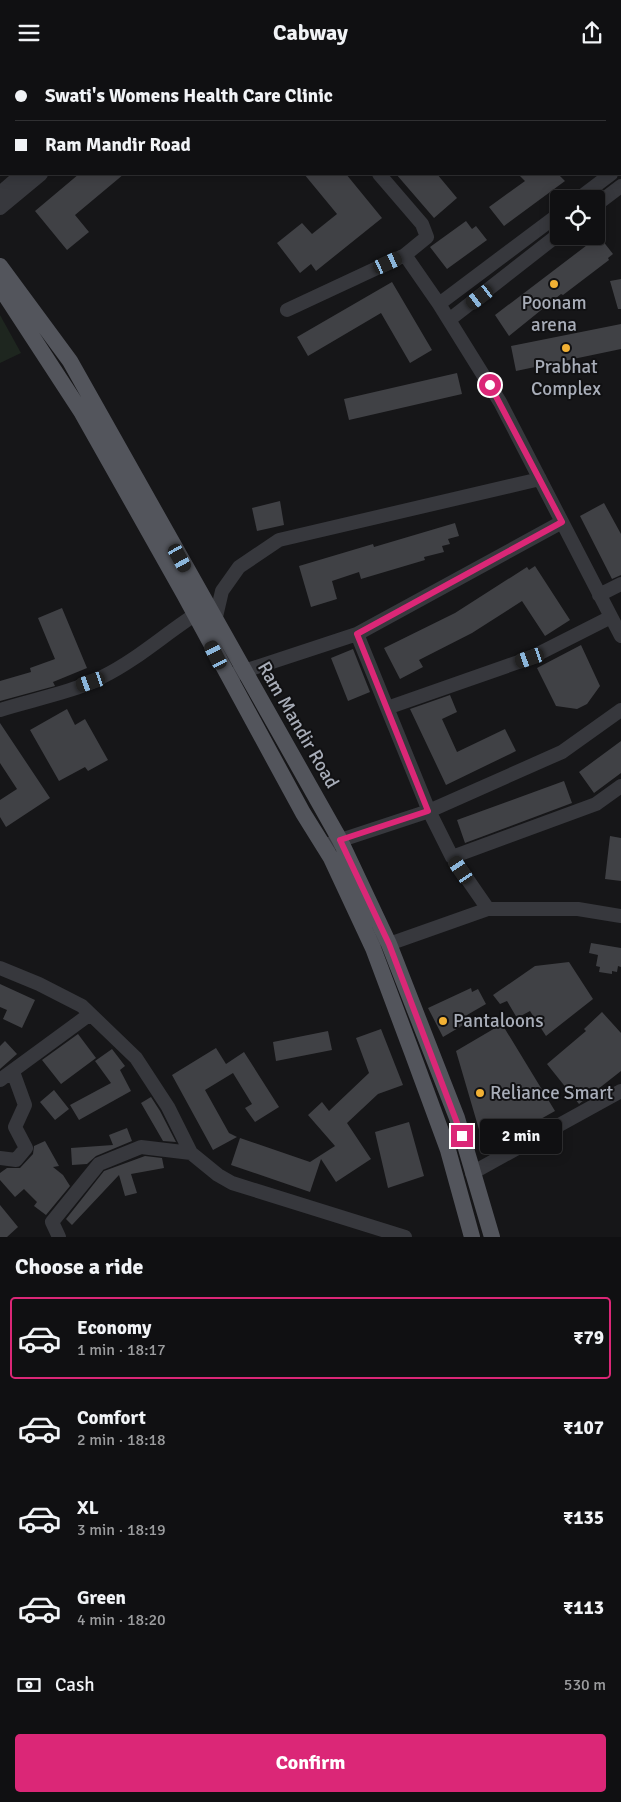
<!DOCTYPE html>
<meta charset="utf-8">
<style>
:root{--surface:#101012;--page:#1e1e20;--text:#f1f3f6;--muted:#9c9d9f;--line:#303032;--accent:#db2777}
body{margin:0;font-family:Signika,sans-serif;background:var(--page);color:var(--text);height:100vh;display:flex;flex-direction:column;font-size:19px;white-space:nowrap}
*{box-sizing:border-box;margin:0}
p{font-size:16px;color:var(--muted)}
.icon{flex:none;width:28px;height:28px;fill:none;stroke:currentColor;stroke-width:2;stroke-linecap:round;stroke-linejoin:round}
.map{position:relative;height:1172px;overflow:hidden}
.drawer{display:flex;flex-direction:column;background:var(--surface);flex:1}
.drawer>*{flex:none}
.banner{position:absolute;left:0px;top:0px;width:621px;height:110px;box-shadow:0 2px 12px #0003,0 0 0 1px var(--line);display:grid;align-content:center;height:110px;padding:0 15px;background:var(--surface)}
.fabs{position:absolute;left:550px;top:125px;display:grid;gap:10px}
.fabs a{display:grid;place-items:center;width:55px;height:55px;border-radius:5px;background:var(--surface);box-shadow:0 2px 12px #0003,0 0 0 1px var(--line);font-size:25px}
.end{position:absolute;width:22px;height:22px;margin:-11px;border:6px solid #db2777;background:#fff;box-shadow:0 0 0 2px #fff}
.from{border-radius:50%}
.bubble{position:absolute;height:35px;border-radius:5px;background:var(--surface);box-shadow:0 2px 12px #0003,0 0 0 1px var(--line);font-size:16px;font-weight:700;line-height:35px;text-align:center}
.car{position:absolute;width:15px;height:30px;margin:-15px -8px;border-radius:6px;box-shadow:0 0 4px 1px #0007;background:linear-gradient(#222 24%,#8ab4d8 0 40%,#222 0 76%,#8ab4d8 0 86%,#222 0)}
.banner b{display:flex;align-items:center;gap:18px;height:48px;font-size:19px}
.banner b+b{border-top:1px solid var(--line)}
.banner i{width:12px;height:12px;background:var(--text)}
ul{padding:0;list-style:none}
li{display:flex;align-items:center;gap:15px;height:82px;margin:0 10px 8px;padding:0 5px;border:2px solid transparent;border-radius:5px}
li div{flex:1}
li b{display:block;font-size:19px}
li em{font-style:normal;font-weight:700}
li.on{border-color:var(--accent)}
li>.icon{width:45px;height:45px;stroke-width:1.5}
h2{padding:0 15px;font-size:22px;line-height:60px}
.pay{display:flex;align-items:center;gap:12px;height:55px;padding:0 15px;font-size:19px}
.pay p{margin-inline-start:auto}
.primary-button{display:flex;gap:10px;margin-top:auto;padding:10px 15px}
.primary-button a{flex:1;height:58px;border-radius:5px;background:var(--accent);color:#fff;font-size:20px;font-weight:700;line-height:58px;text-align:center}
header{display:flex;justify-content:space-between;align-items:center;height:65px;padding:0 15px;background:var(--surface);font-size:22px;font-weight:700}
.map>svg:first-child{display:block}
.green{fill:#1e261f}
.building{fill:#404145}
.lines{fill:none;stroke-linecap:round;stroke-linejoin:round}
.minor{stroke:#37383d;stroke-width:14}
.major{stroke:#53555c;stroke-width:16}
.route{stroke:#db2777;stroke-width:6}
.poi-dot{fill:#f2b134;stroke:#111113;stroke-width:2}
.labels{text-anchor:middle;dominant-baseline:central;stroke-width:4;stroke-linejoin:round;paint-order:stroke}
.poi-label{font-size:19px;fill:#a8adb8;stroke:#111113}
.street-label{font-size:19px;fill:#a8adb8;stroke:#111113}
</style>
<header><svg class="icon" aria-label="menu" viewBox="0 0 24 24"><path d="M4 6h16M4 12h16M4 18h16"/></svg>Cabway<svg class="icon" aria-label="share" viewBox="0 0 24 24"><path d="M12 15V3M7 8l5-5 5 5M5 13v7h14v-7"/></svg></header>
<div class="map">
<svg width="621" height="1172" viewBox="0 0 621 1172">
<rect width="100%" height="100%" fill="#161618"/>
<path class="green" d="M0,250L21,288L0,298Z"/>
<path class="building" d="M79,109H124L75,150L89,167L67,185L35,146Z
M304,109H346L382,153L316,206L311,199L300,208L277,178L302,158L312,169L337,149Z
M396,109H437L457,133L434,153Z
M518,109H558L565,116L504,161L489,142L525,116Z
M466,156L472,164L476,161L487,175L447,204L430,182Z
M599,171L613,189L608,193L609,195L563,230L561,229L509,271L495,250Z
M621,214V244H618L610,216Z
M392,217L432,285L410,298L381,248L308,291L297,272Z
M621,259V284L516,306L511,281Z
M457,308L462,329L349,355L344,334Z
M280,436L284,460L257,466L252,443Z
M604,438L621,469V510L612,514L580,451Z
M455,458L459,471L448,474L450,479L442,481L444,487L424,492L425,495L361,514L359,507L332,516L337,534L311,542L299,501L373,479L374,482Z
M535,501L570,555L545,571L522,536L472,568L419,595L423,602L400,614L384,583L455,548L527,502L529,505Z
M62,543L87,603L53,617L55,621L0,636V616L31,607L30,603L55,594L38,553Z
M581,580L600,621L587,639L577,644L556,641L537,603Z
M353,584L370,627L348,636L331,593Z
M450,630L457,647L442,654L457,687L505,664L516,686L446,720L410,644Z
M67,644L75,660L85,654L108,695L88,706L85,702L59,716L30,665Z
M0,658L50,733L6,762L0,752V735L17,724L0,698Z
M621,676V708L594,728L579,707Z
M564,716L572,738L465,778L457,755Z
M610,771L621,773V816L605,814Z
M591,878L621,883V902L618,901L617,907L612,906V909L599,907L600,902L596,901L598,890L589,888Z
M569,897L593,934L546,971L530,946L517,953L507,936L500,939L493,930L535,901Z
M0,919L35,935L22,963L3,954L7,945L0,942Z
M471,923L472,927L478,924L486,939L467,950L470,956L443,972L428,943Z
M602,947L621,968V1006L579,1039L547,999L586,966L584,964Z
M502,959L555,1046L485,1085L456,986Z
M381,964L403,1020L378,1029L347,1058L371,1094L336,1117L321,1094L310,1127L231,1100L240,1073L310,1097L335,1081L308,1050L322,1037L329,1046L369,1008L356,973Z
M328,966L332,985L276,996L273,977Z
M78,969L96,993L61,1019L42,995Z
M5,976L17,989L0,1004V981Z
M216,983L226,999L244,987L279,1042L255,1057L245,1043L252,1039L233,1008L205,1025L229,1068L237,1072L213,1085L172,1010Z
M112,984L125,1001L120,1005L131,1026L79,1055L70,1040L111,1018L95,996Z
M54,1025L69,1044L55,1055L40,1037Z
M151,1032L160,1046L176,1077L163,1076L141,1038Z
M409,1057L424,1111L388,1123L375,1067Z
M127,1063L132,1076L96,1091L87,1099L72,1100L71,1083L113,1080L109,1070Z
M45,1076L59,1101L53,1102L63,1110L70,1121L46,1150L34,1141L37,1137L24,1124L15,1132L0,1115V1108L7,1103H20L33,1089L34,1081Z
M145,1091L162,1093L164,1103L131,1109L137,1128L125,1131L119,1110L72,1160L66,1154L104,1106Z
M0,1140L18,1162L7,1172H0Z"/>
<g class="lines">
<path class="minor" d="M289,0L290,1
M148,1L149,0
M165,1L167,0
M427,1L429,0
M620,102L621,101
M379,109L422,159L427,172L405,190L439,239L500,337L621,571
M0,128L22,109
M578,134L611,109
M596,140L621,121
M0,143L41,109
M439,239L559,149
M287,245L405,190
M449,255L559,169
M599,530L621,519
M215,556L222,526L239,502L279,475L540,414
M357,569L429,746L452,792L488,844
M235,609L357,569L562,457
M387,643L530,593L611,552
M0,645C31,635 74,627 102,612C139,594 169,565 204,544
M323,781L429,746L562,687L621,645
M452,792L596,739L621,721
M389,879L488,844H578L621,851
M0,903L39,919L82,941L136,993L168,1042L191,1088L218,1110L232,1118L405,1172
M0,1015L90,949
M0,1093L16,1095L26,1083L15,1062L25,1040L13,1007
M472,1108L621,1026
M59,1172L52,1157L99,1099L141,1082L191,1088"/>
<path class="major" d="M0,201L70,296L340,775L389,879L457,1053L492,1172
M0,222L82,348L184,529L303,748L331,793L373,883L413,990L448,1085L472,1172"/>
</g>
<g class="lines">
<path class="route" d="M462,1071L389,879L340,775L428,746L357,569L562,457L490,320"/>
</g>
<g class="poi-dot">
<circle cx="554" cy="219" r="5"/>
<circle cx="566" cy="283" r="5"/>
<circle cx="443" cy="956" r="5"/>
<circle cx="480" cy="1028" r="5"/>
</g>
<g class="labels">
<g class="poi-label">
<text x="554" y="238">Poonam<tspan x="554" dy="22">arena</tspan></text>
<text x="566" y="302">Prabhat<tspan x="566" dy="22">Complex</tspan></text>
<text x="453" y="956" text-anchor="start">Pantaloons</text>
<text x="490" y="1028" text-anchor="start">Reliance Smart</text>
</g>
<g class="street-label">
<text transform="translate(298 660) rotate(60)">Ram Mandir Road</text>
</g>
</g>
</svg>
<div class="fabs">
<a><svg class="icon" aria-label="locate" viewBox="0 0 24 24"><circle cx="12" cy="12" r="6"/><path d="M12 2v4M12 18v4M2 12h4M18 12h4"/></svg></a>
</div>
<i class="end from" style="left:490px;top:320px"></i>
<i class="end" style="left:462px;top:1071px"></i>
<div class="bubble" style="left:480px;top:1054px;width:82px">2 min</div>
<i class="car" style="left:388px;top:198px;rotate:65deg"></i>
<i class="car" style="left:480px;top:232px;rotate:233deg"></i>
<i class="car" style="left:180px;top:493px;rotate:151deg"></i>
<i class="car" style="left:216px;top:590px;rotate:333deg"></i>
<i class="car" style="left:530px;top:593px;rotate:251deg"></i>
<i class="car" style="left:91px;top:617px;rotate:251deg"></i>
<i class="car" style="left:461px;top:805px;rotate:326deg"></i>
<div class="banner">
<b><i class="from"></i>Swati's Womens Health Care Clinic</b>
<b><i></i>Ram Mandir Road</b>
</div>
</div>
<section class="drawer">
<h2>Choose a ride</h2>
<ul>
<li class="on"><svg class="icon" aria-label="car" viewBox="0 0 24 24"><path d="M5 17H2v-5l4-1 3-4h7l3 4 3 1v5h-3M9 17h6M6 11h13"/><circle cx="7" cy="17" r="2"/><circle cx="17" cy="17" r="2"/></svg><div><b>Economy</b><p>1 min · 18:17</p></div><em>₹79</em></li>
<li><svg class="icon" aria-label="car" viewBox="0 0 24 24"><path d="M5 17H2v-5l4-1 3-4h7l3 4 3 1v5h-3M9 17h6M6 11h13"/><circle cx="7" cy="17" r="2"/><circle cx="17" cy="17" r="2"/></svg><div><b>Comfort</b><p>2 min · 18:18</p></div><em>₹107</em></li>
<li><svg class="icon" aria-label="car" viewBox="0 0 24 24"><path d="M5 17H2v-5l4-1 3-4h7l3 4 3 1v5h-3M9 17h6M6 11h13"/><circle cx="7" cy="17" r="2"/><circle cx="17" cy="17" r="2"/></svg><div><b>XL</b><p>3 min · 18:19</p></div><em>₹135</em></li>
<li><svg class="icon" aria-label="car" viewBox="0 0 24 24"><path d="M5 17H2v-5l4-1 3-4h7l3 4 3 1v5h-3M9 17h6M6 11h13"/><circle cx="7" cy="17" r="2"/><circle cx="17" cy="17" r="2"/></svg><div><b>Green</b><p>4 min · 18:20</p></div><em>₹113</em></li>
</ul>
<div class="pay"><svg class="icon" aria-label="cash" viewBox="0 0 24 24"><path d="M3 7h18v10H3z"/><circle cx="12" cy="12" r="2"/></svg>Cash<p>530 m</p></div>
<div class="primary-button"><a>Confirm</a></div>
</section>
